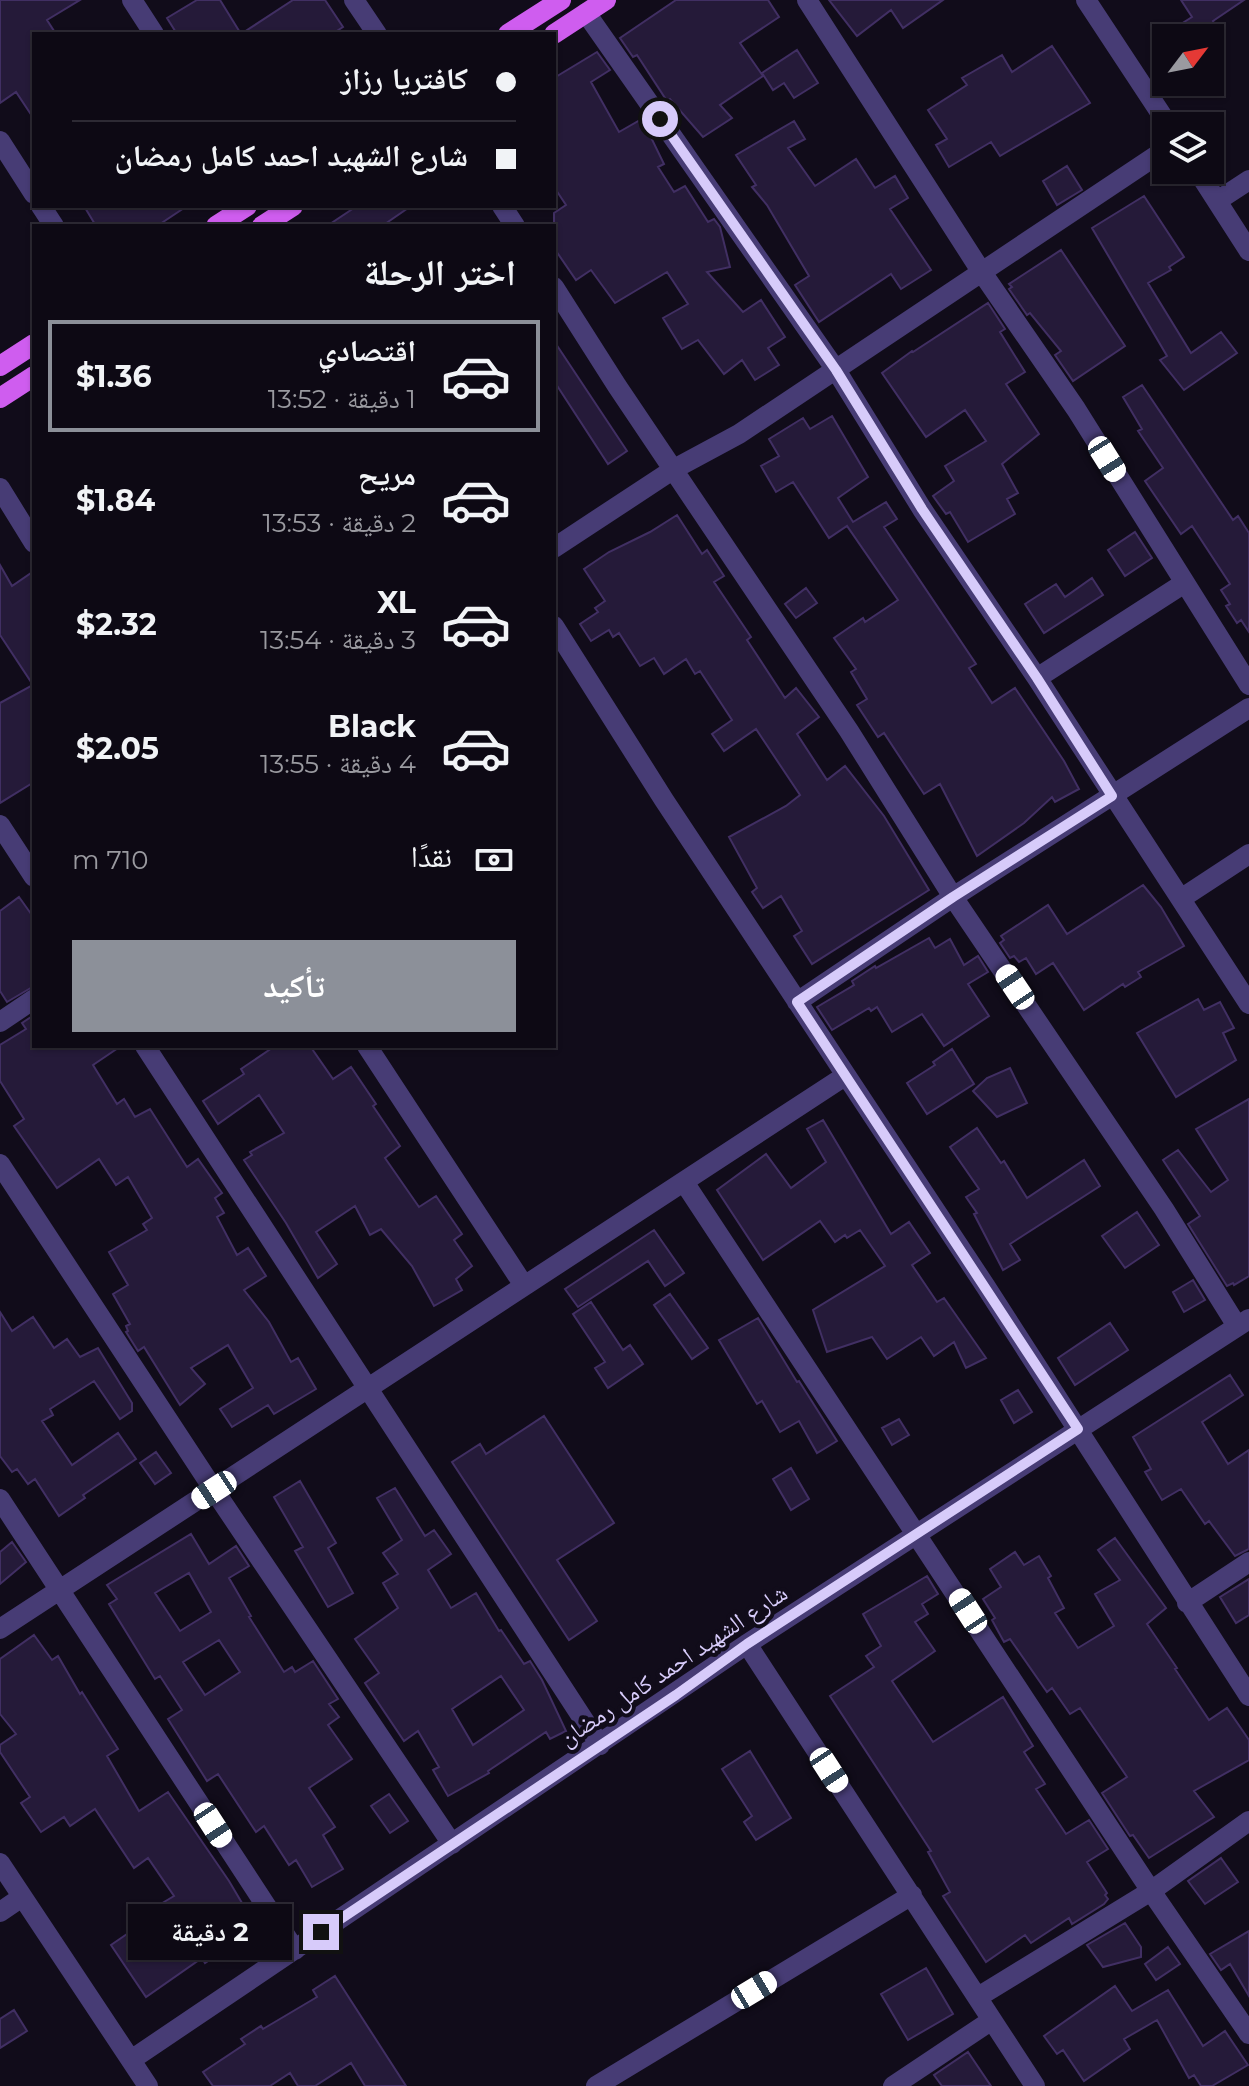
<!DOCTYPE html>
<html lang="ar">
<meta charset="utf-8">
<style>
:root{--surface:#0d0914;--page:#16121d;--text:#f1f3f6;--muted:#9a9aa0;--line:#2d2a34;--accent:#8c9099}
body{margin:0;font-family:Montserrat,"Noto Naskh Arabic",sans-serif;background:var(--page);color:var(--text);direction:rtl;height:100vh;display:flex;flex-direction:column;font-size:30px;white-space:nowrap}
*{box-sizing:border-box;margin:0}
p{font-size:26px;color:var(--muted)}
.icon{flex:none;width:44px;height:44px;fill:none;stroke:currentColor;stroke-width:2;stroke-linecap:round;stroke-linejoin:round}
.map{position:relative;flex:1;overflow:hidden;direction:ltr}
.side{position:absolute;left:32px;top:224px;width:524px;height:824px;display:flex;flex-direction:column;background:var(--surface);border-radius:0px;box-shadow:0 2px 6px #0004,0 0 0 2px var(--line);direction:rtl}
.side>*{flex:none}
.banner{position:absolute;left:32px;top:32px;width:524px;height:176px;border-radius:0px;box-shadow:0 2px 6px #0004,0 0 0 2px var(--line);direction:rtl;display:grid;align-content:center;height:176px;padding:0 40px;background:var(--surface)}
.needle{width:52px;rotate:58deg}
.fabs{position:absolute;left:1152px;top:24px;display:grid;gap:16px}
.fabs a{display:grid;place-items:center;width:72px;height:72px;border-radius:0px;background:var(--surface);box-shadow:0 2px 6px #0004,0 0 0 2px var(--line);font-size:40px}
.end{position:absolute;width:36px;height:36px;margin:-18px;border:10px solid #d7cbfa;background:#111;box-shadow:0 0 0 4px #111}
.from{border-radius:50%}
.bubble{position:absolute;height:56px;border-radius:0px;background:var(--surface);box-shadow:0 2px 6px #0004,0 0 0 2px var(--line);font-size:26px;font-weight:700;line-height:56px;text-align:center;direction:rtl}
.car{position:absolute;width:24px;height:48px;margin:-24px -12px;border-radius:10px;box-shadow:0 0 6px 2px #0007;background:linear-gradient(#fff 24%,#345 0 40%,#fff 0 76%,#345 0 86%,#fff 0)}
.banner b{display:flex;align-items:center;gap:28px;height:76px;font-size:30px}
.banner b+b{border-top:2px solid var(--line)}
.banner i{width:20px;height:20px;background:var(--text)}
ul{padding:0;list-style:none}
li{display:flex;align-items:center;gap:24px;height:112px;margin:0 16px 12px;padding:0 24px;border:4px solid transparent;border-radius:0px}
li div{flex:1}
li b{display:block;font-size:30px}
li em{font-style:normal;font-weight:700}
li.on{border-color:var(--accent)}
li>.icon{width:72px;height:72px;stroke-width:1.5}
h2{padding:0 40px;font-size:36px;line-height:96px}
.pay{display:flex;align-items:center;gap:20px;height:88px;padding:0 40px;font-size:30px}
.pay p{margin-inline-start:auto}
.button{display:flex;gap:16px;margin-top:auto;padding:16px 40px}
.button a{flex:1;height:92px;border-radius:0px;background:var(--accent);color:#fff;font-size:32px;font-weight:700;line-height:92px;text-align:center}
.map>svg:first-child{display:block}
.building{fill:#251a39;stroke:#412f63;stroke-width:2;fill-rule:evenodd}
.lines{fill:none;stroke-linecap:round;stroke-linejoin:round}
.minor{stroke:#473c75;stroke-width:20}
.major{stroke:#cf5def;stroke-width:20}
.route{stroke:#d7cbfa;stroke-width:10}
.labels{text-anchor:middle;dominant-baseline:central;stroke-width:8;stroke-linejoin:round;paint-order:stroke}
.street-label{font-size:24px;fill:#d7cbfa;stroke:#110c1a}
</style>
<div class="map">
<svg width="1249" height="2086" viewBox="0 0 1249 2086">
<rect width="100%" height="100%" fill="#110c1a"/>
<path class="building" d="M0,0H80L47,20L56,34H34V119L16,92L0,103Z
M197,0H220L241,34H177L167,18Z
M293,0H325L343,27L332,34H241Z
M676,0H768L779,17L740,43L763,76L720,105L732,118L703,137L670,99L667,101L637,55L633,57L620,38Z
M829,0H943L903,28L891,10L857,36Z
M1181,0H1244L1213,21L1219,32L1209,38H1190L1181,24L1192,17Z
M1052,46L1090,103L1000,156L991,142L949,167L936,145L947,139L928,110L967,85L962,78L1002,55L1012,72Z
M797,50L818,83L794,98L784,83L773,90L762,73Z
M597,52L610,70L591,82L619,132L642,119L664,164L658,167L674,192L685,186L708,222L714,219L720,227L730,267L707,272L743,312L761,300L785,337L768,348L779,365L755,380L742,360L724,374L698,340L682,349L663,318L688,304L667,272L615,303L591,270L576,280L554,248V213L566,205L554,187V78Z
M794,121L805,139L788,148L815,186L856,159L875,188L895,176L908,198L890,209L931,270L901,289L891,274L819,322L795,285L809,276L767,205L752,187L756,185L736,155Z
M1067,166L1082,190L1057,205L1043,181Z
M1144,196L1184,257L1169,267L1171,270L1148,283L1191,353L1221,332L1237,353L1184,390L1160,360L1167,356L1092,228Z
M84,206H187L157,226H96Z
M357,206H411L382,226H327Z
M1061,250L1125,346L1073,381L1055,355L1061,351L1030,313L1027,315L1009,289L1012,287L1009,284Z
M988,303L1005,329L1000,332L1025,372L1006,384L1039,434L1002,464L1018,493L1007,499L1015,514L968,542L950,512L946,514L933,496L954,481L945,466L986,441L965,410L926,437L882,373L912,351L913,352Z
M554,341L627,451L608,464L554,381Z
M1142,385L1233,520L1238,516L1249,533V632L1241,620L1237,623L1226,606L1230,604L1221,590L1230,584L1192,526L1181,534L1145,481L1163,468L1138,431L1142,429L1123,397Z
M832,416L868,477L838,498L853,522L886,502L897,519L884,527L976,664L969,668L992,703L1015,688L1064,761L1079,789L1055,802L1052,797L1024,823L977,856L940,784L924,794L884,733L878,737L857,705L867,699L851,672L856,669L834,638L863,618L865,622L898,600L847,526L829,538L793,482L776,492L761,466L779,456L769,439L803,418L810,429Z
M677,515L702,554L707,550L724,576L714,582L751,637L747,640L785,698L796,688L819,717L797,734L827,780L845,766L884,816L929,890L812,964L794,936L802,931L781,896L763,908L752,892L757,888L729,837L786,806L800,795L756,729L724,751L712,734L732,720L700,671L695,674L686,659L664,674L654,658L640,666L619,633L613,637L609,630L591,641L580,624L598,612L595,608L605,601L584,569L609,552L650,532Z
M1135,532L1152,558L1125,576L1108,550Z
M0,565L12,586L34,571V782L0,803V703L33,685L0,635Z
M1092,578L1103,595L1044,633L1025,604L1056,584L1065,597Z
M806,588L817,603L796,618L785,604Z
M1143,885L1161,907L1184,946L1138,972L1141,977L1125,987L1123,984L1084,1010L1053,963L1036,974L1026,958L1019,962L1014,956L1010,958L1000,943L1004,940L1001,936L1048,905L1067,934Z
M19,897L34,918V986L7,1002L0,991V911Z
M929,938L935,948L950,939L964,965L978,956L988,972L968,984L989,1016L944,1046L922,1014L892,1032L877,1007L871,1011L869,1008L832,1030L817,1007L854,985L852,981L875,966L876,968Z
M1198,999L1204,1010L1220,1002L1234,1028L1223,1033L1236,1060L1176,1097L1137,1033Z
M34,1015V1046H121L93,1065L117,1104L124,1099L135,1117L150,1109L187,1167L198,1159L222,1193L215,1198L224,1213L217,1217L237,1255L248,1248L266,1276L244,1290L269,1322L291,1362L298,1358L316,1389L274,1414L268,1405L232,1427L220,1409L253,1388L228,1345L191,1368L205,1384L180,1405L144,1347L138,1351L126,1332L128,1331L126,1326L130,1324L113,1294L128,1285L109,1252L147,1230L143,1224L152,1218L128,1177L116,1185L99,1159L57,1188L14,1126L24,1119L0,1081V1045L26,1029L22,1023Z
M275,1046H310L333,1079L351,1067L376,1104L373,1106L400,1146L385,1158L419,1207L436,1196L462,1234L454,1240L472,1266L456,1279L462,1290L434,1306L412,1266L381,1229L370,1235L355,1206L316,1232L337,1264L318,1278L286,1223L244,1160L252,1155L250,1152L284,1133L259,1095L218,1124L203,1101L244,1074L241,1069Z
M952,1049L974,1084L927,1114L907,1083L935,1065L933,1062Z
M1010,1068L1027,1103L997,1117L973,1091L987,1078Z
M1249,1099V1276L1234,1285L1233,1283L1227,1286L1188,1224L1200,1216L1163,1160L1178,1150L1211,1192L1228,1180L1196,1129Z
M823,1120L891,1234L909,1222L930,1253L912,1265L937,1302L944,1298L986,1358L966,1368L954,1342L934,1356L921,1337L887,1359L872,1337L827,1352L813,1310L885,1266L860,1230L847,1238L845,1235L835,1242L820,1221L763,1260L717,1190L766,1154L791,1188L826,1162L807,1129Z
M977,1128L1001,1163L1004,1161L1027,1198L1084,1160L1100,1186L1010,1244L1020,1260L1003,1270L974,1214L977,1213L966,1197L979,1189L950,1147Z
M1137,1212L1159,1245L1125,1268L1102,1236Z
M654,1230L684,1273L665,1286L648,1261L578,1307L565,1289Z
M1193,1280L1205,1300L1184,1312L1173,1292Z
M670,1294L708,1348L692,1359L654,1305Z
M591,1302L623,1350L630,1345L643,1364L608,1388L595,1368L605,1362L573,1314Z
M0,1312L12,1331L33,1317L54,1348L67,1339L80,1357L98,1348L132,1403V1411L120,1419L94,1381L50,1409L53,1415L42,1421L72,1465L118,1433L136,1459L83,1495L85,1498L59,1516L35,1479L28,1484L17,1469L12,1472L0,1456Z
M758,1318L797,1382L799,1381L837,1441L817,1453L799,1421L780,1432L762,1401L757,1404L719,1340Z
M1110,1323L1128,1350L1075,1385L1058,1358Z
M1230,1375L1243,1395L1202,1422L1228,1464L1249,1450V1549L1235,1556L1209,1521L1205,1524L1181,1489L1162,1500L1145,1472L1151,1469L1133,1437Z
M1018,1390L1032,1412L1014,1423L1001,1400Z
M544,1416L614,1523L557,1560L597,1621L569,1640L452,1462L480,1444L486,1454Z
M899,1419L909,1435L892,1445L882,1428Z
M156,1452L171,1473L155,1484L140,1463Z
M791,1468L809,1499L791,1510L773,1479Z
M300,1481L336,1543L328,1548L353,1593L328,1607L295,1551L303,1547L274,1497Z
M395,1488L425,1536L434,1530L451,1554L428,1570L451,1608L476,1593L499,1631L501,1630L524,1664L530,1661L542,1680L566,1731L550,1739L546,1732L488,1771L489,1773L448,1796L433,1770L439,1767L418,1731L404,1741L365,1683L379,1673L355,1639L398,1608L383,1583L398,1574L383,1553L402,1540L377,1498ZM501,1676L524,1710L473,1745L452,1709Z
M191,1534L209,1564L236,1546L249,1566L229,1578L251,1616L249,1617L284,1672L292,1667L295,1672L313,1661L338,1699L329,1704L339,1717L328,1725L352,1759L309,1788L335,1827L323,1835L343,1869L312,1887L296,1860L289,1865L264,1826L256,1832L218,1774L207,1781L168,1719L182,1710L160,1676L155,1679L109,1604L117,1599L107,1585ZM189,1573L211,1612L180,1631L155,1593ZM219,1640L240,1672L205,1695L183,1662Z
M1115,1538L1166,1608L1147,1624L1177,1668L1175,1669L1209,1720L1227,1708L1249,1740V1760L1194,1791L1214,1817L1149,1858L1133,1835L1130,1836L1102,1793L1127,1777L1080,1708L1070,1714L1052,1688L1047,1692L1010,1639L1004,1642L992,1620L995,1618L983,1599L1001,1587L990,1569L1015,1552L1024,1565L1039,1556L1051,1576L1048,1578L1064,1608L1055,1613L1078,1648L1114,1626L1095,1594L1120,1580L1098,1550Z
M12,1542L26,1562L0,1584V1552Z
M927,1576L938,1594L922,1604L928,1614L915,1622L935,1651L892,1681L933,1742L1003,1697L1033,1746L1024,1752L1045,1784L1036,1789L1066,1834L1089,1820L1108,1849L1087,1862L1107,1893L1105,1895L1108,1899L1104,1904L1072,1924L1069,1918L1031,1943L1025,1935L986,1962L943,1896L950,1892L928,1852L931,1851L830,1696L874,1667L866,1656L881,1646L863,1614Z
M1249,1579V1615L1236,1623L1220,1597Z
M34,1635L52,1660L58,1656L80,1694L82,1692L118,1749L107,1756L139,1811L168,1792L229,1881L252,1920L236,1929L242,1938L205,1963L202,1958L146,1997L111,1945L162,1910L159,1905L174,1896L148,1858L134,1868L95,1809L70,1826L64,1817L41,1832L21,1803L30,1797L0,1752V1745L16,1734L0,1714V1659Z
M750,1751L791,1818L756,1840L744,1822L752,1816L722,1769Z
M389,1794L408,1821L390,1833L371,1806Z
M1221,1858L1238,1882L1205,1904L1188,1881Z
M1125,1923L1141,1947V1957L1103,1967L1087,1945Z
M1249,1931V1996L1230,1964L1221,1970L1210,1954Z
M1168,1947L1180,1964L1156,1980L1145,1964Z
M926,1968L953,2014L908,2040L881,1994Z
M335,1976L406,2086H365L351,2063L315,2086H298L290,2073L270,2086H213L203,2072L245,2044L241,2039L261,2026L263,2029L317,1997L313,1990Z
M1115,1986L1132,2011L1168,1990L1203,2046L1225,2031L1248,2065L1212,2086H1201L1194,2075L1189,2078L1157,2020L1124,2039L1130,2049L1084,2081L1063,2050L1057,2054L1044,2036Z
M14,2010L27,2031L0,2048V2019Z
M968,2052L991,2086H942L934,2075Z"/>
<g class="lines">
<path class="minor" d="M132,0L154,34
M354,0L377,34
M807,0L981,271L1076,409L1249,685
M1086,0L1169,126
M586,13L836,370L922,509L1037,678L1249,1004
M0,141L34,194
M1197,170L1249,251
M1217,201L1249,180
M41,206L54,226
M502,206L515,226
M554,287L617,386L849,731L953,897L1164,1209L1237,1326
M0,488L34,543
M554,548L674,469L739,434L1166,149
M554,626L664,800L986,1287L1249,1696
M1037,678L1183,584
M0,825L34,877
M1182,898L1249,854
M797,1002L953,897L1249,708
M0,1022L34,999
M145,1046L600,1745
M367,1046L523,1284
M0,1164L214,1490L452,1844
M684,1182L1151,1891L1249,2034
M0,1499L295,1950
M1187,1603L1249,1562
M0,1629L845,1076
M747,1644L1035,2086
M0,1863L148,2086
M0,1912L22,1897
M978,1997L1151,1891L1249,1821
M131,2060L747,1644L1249,1319
M596,2086L912,1895
M893,2086L992,2020"/>
<path class="major" d="M508,34L561,0
M554,34L606,0
M216,226L247,206
M262,226L293,206
M0,366L34,344
M0,398L34,376"/>
</g>
<g class="lines">
<path class="route" d="M321,1932L676,1695L747,1644L1078,1429L797,1002L953,897L1112,796L1037,678L922,509L836,370L660,119"/>
</g>
<g class="labels">
<g class="street-label">
<text transform="translate(673 1665) rotate(-34)">شارع الشهيد احمد كامل رمضان</text>
</g>
</g>
</svg>
<div class="fabs">
<a><svg class="needle" viewBox="-14 -14 28 28"><path d="M0-13l5 13h-10z" fill="#e53935"/><path d="M0 13l5-13h-10z" fill="#9a9aa0"/></svg></a>
<a><svg class="icon" aria-label="layers" viewBox="0 0 24 24"><path d="M12 4l9 5-9 5-9-5zM3 14l9 5 9-5"/></svg></a>
</div>
<i class="end from" style="left:660px;top:119px"></i>
<i class="end" style="left:321px;top:1932px"></i>
<div class="bubble" style="left:128px;top:1904px;width:164px">2 دقيقة</div>
<i class="car" style="left:1107px;top:459px;rotate:148deg"></i>
<i class="car" style="left:1015px;top:987px;rotate:326deg"></i>
<i class="car" style="left:214px;top:1490px;rotate:237deg"></i>
<i class="car" style="left:968px;top:1611px;rotate:327deg"></i>
<i class="car" style="left:829px;top:1770px;rotate:147deg"></i>
<i class="car" style="left:213px;top:1825px;rotate:147deg"></i>
<i class="car" style="left:754px;top:1990px;rotate:59deg"></i>
<div class="banner">
<b><i class="from"></i>كافتريا رزاز</b>
<b><i></i>شارع الشهيد احمد كامل رمضان</b>
</div>
<section class="side">
<h2>اختر الرحلة</h2>
<ul>
<li class="on"><svg class="icon" aria-label="car" viewBox="0 0 24 24"><path d="M5 17H2v-5l4-1 3-4h7l3 4 3 1v5h-3M9 17h6M6 11h13"/><circle cx="7" cy="17" r="2"/><circle cx="17" cy="17" r="2"/></svg><div><b>اقتصادي</b><p>1 دقيقة · 13:52</p></div><em>$1.36</em></li>
<li><svg class="icon" aria-label="car" viewBox="0 0 24 24"><path d="M5 17H2v-5l4-1 3-4h7l3 4 3 1v5h-3M9 17h6M6 11h13"/><circle cx="7" cy="17" r="2"/><circle cx="17" cy="17" r="2"/></svg><div><b>مريح</b><p>2 دقيقة · 13:53</p></div><em>$1.84</em></li>
<li><svg class="icon" aria-label="car" viewBox="0 0 24 24"><path d="M5 17H2v-5l4-1 3-4h7l3 4 3 1v5h-3M9 17h6M6 11h13"/><circle cx="7" cy="17" r="2"/><circle cx="17" cy="17" r="2"/></svg><div><b>XL</b><p>3 دقيقة · 13:54</p></div><em>$2.32</em></li>
<li><svg class="icon" aria-label="car" viewBox="0 0 24 24"><path d="M5 17H2v-5l4-1 3-4h7l3 4 3 1v5h-3M9 17h6M6 11h13"/><circle cx="7" cy="17" r="2"/><circle cx="17" cy="17" r="2"/></svg><div><b>Black</b><p>4 دقيقة · 13:55</p></div><em>$2.05</em></li>
</ul>
<div class="pay"><svg class="icon" aria-label="cash" viewBox="0 0 24 24"><path d="M3 7h18v10H3z"/><circle cx="12" cy="12" r="2"/></svg>نقدًا<p>710 m</p></div>
<div class="button"><a>تأكيد</a></div>
</section>
</div>
